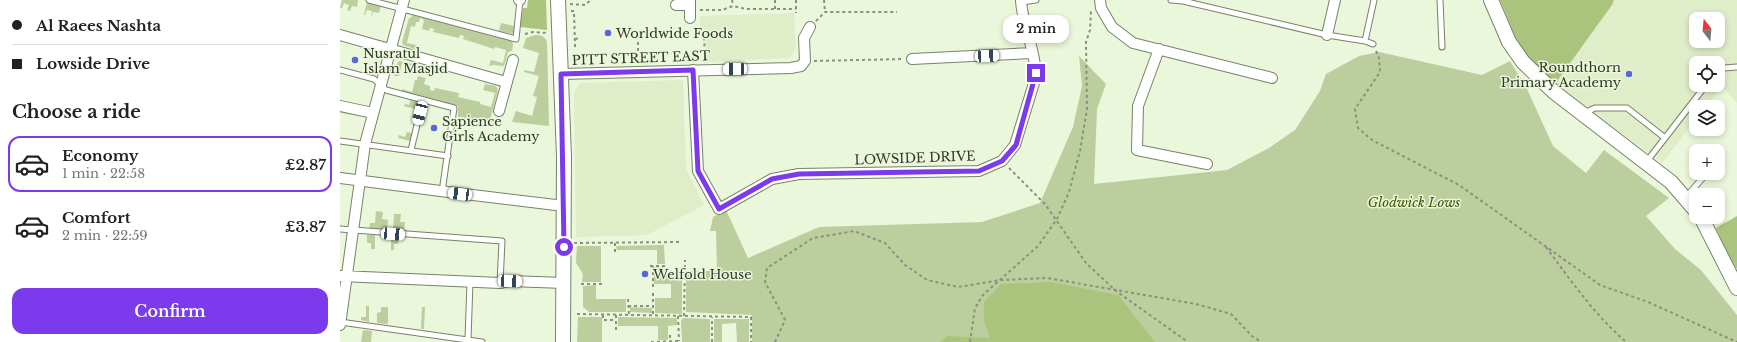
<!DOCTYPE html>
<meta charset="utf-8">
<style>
:root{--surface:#fff;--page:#f6f6f6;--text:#222;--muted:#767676;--line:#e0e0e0;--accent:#7c3aed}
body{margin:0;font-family:"Libre Baskerville",serif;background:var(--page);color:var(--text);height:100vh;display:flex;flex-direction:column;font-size:15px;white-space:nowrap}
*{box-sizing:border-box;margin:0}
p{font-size:13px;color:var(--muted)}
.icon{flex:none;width:22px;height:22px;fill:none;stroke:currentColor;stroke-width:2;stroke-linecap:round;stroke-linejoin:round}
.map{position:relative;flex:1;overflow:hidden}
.panel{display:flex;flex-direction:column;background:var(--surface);width:340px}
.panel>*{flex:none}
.top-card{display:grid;align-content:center;height:88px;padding:0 12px;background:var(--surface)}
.needle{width:26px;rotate:344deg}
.buttons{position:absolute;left:1349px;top:12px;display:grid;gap:8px}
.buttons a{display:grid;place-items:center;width:36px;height:36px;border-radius:8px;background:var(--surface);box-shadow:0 2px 6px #0003;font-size:20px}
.end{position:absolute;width:18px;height:18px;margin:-9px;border:5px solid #7c3aed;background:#fff;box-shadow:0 0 0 2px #fff}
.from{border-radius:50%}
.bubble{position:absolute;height:28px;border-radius:12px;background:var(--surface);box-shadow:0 2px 6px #0003;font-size:13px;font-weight:600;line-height:28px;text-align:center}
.car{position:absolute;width:12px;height:24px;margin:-12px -6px;border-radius:5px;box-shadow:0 0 3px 1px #0007;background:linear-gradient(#fff 24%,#345 0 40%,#fff 0 76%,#345 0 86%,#fff 0)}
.top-card b{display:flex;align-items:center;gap:14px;height:38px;font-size:15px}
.top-card b+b{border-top:1px solid var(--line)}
.top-card i{width:10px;height:10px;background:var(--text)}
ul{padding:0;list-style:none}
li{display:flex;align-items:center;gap:12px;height:56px;margin:0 8px 6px;padding:0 4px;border:2px solid transparent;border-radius:12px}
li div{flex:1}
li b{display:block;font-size:15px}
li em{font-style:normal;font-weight:600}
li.active{border-color:var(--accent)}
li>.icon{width:36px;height:36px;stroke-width:1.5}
h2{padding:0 12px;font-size:18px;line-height:48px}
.button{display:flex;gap:8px;margin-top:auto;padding:8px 12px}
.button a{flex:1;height:46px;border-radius:12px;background:var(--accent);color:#fff;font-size:16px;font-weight:600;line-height:46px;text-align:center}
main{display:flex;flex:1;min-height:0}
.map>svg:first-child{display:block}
.built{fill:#dfedc9;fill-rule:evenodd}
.green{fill:#bcce9e}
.forest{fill:#abc47d}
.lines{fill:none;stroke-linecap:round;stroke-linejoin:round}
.lane-casing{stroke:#788269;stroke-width:7}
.street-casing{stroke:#788269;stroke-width:12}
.secondary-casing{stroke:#788269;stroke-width:16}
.path{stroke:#89907d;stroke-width:2;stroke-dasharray:3 3;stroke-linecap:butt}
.lane{stroke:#fff;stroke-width:5}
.street{stroke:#fff;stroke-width:10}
.secondary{stroke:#fff;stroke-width:14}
.route{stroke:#7c3aed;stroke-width:5}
.poi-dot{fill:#5865dc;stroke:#ebf7da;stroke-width:1.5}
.labels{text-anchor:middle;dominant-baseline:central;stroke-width:3;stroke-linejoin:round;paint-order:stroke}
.poi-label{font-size:13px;fill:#31352a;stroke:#ebf7da;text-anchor:start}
.street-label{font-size:13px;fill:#31352a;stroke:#ebf7da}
.park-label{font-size:13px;font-style:italic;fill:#3e5300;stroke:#ebf7da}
</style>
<main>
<section class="panel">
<div class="top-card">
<b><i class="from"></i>Al Raees Nashta</b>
<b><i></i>Lowside Drive</b>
</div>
<h2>Choose a ride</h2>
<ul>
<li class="active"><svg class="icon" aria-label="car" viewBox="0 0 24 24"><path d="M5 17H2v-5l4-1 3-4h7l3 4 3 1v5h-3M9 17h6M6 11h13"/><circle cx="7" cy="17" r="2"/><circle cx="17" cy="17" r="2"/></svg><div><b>Economy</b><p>1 min · 22:58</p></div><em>£2.87</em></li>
<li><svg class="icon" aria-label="car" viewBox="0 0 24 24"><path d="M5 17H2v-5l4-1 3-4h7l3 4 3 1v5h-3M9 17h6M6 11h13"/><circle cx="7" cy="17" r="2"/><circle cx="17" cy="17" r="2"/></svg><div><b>Comfort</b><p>2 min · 22:59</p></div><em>£3.87</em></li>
</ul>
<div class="button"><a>Confirm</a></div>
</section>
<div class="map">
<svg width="1397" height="342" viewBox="0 0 1397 342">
<rect width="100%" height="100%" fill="#ebf7da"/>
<path class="built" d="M1274,0H1397V103L1382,86L1365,107H1356V119L1322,163L1215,84L1272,5ZM1356,19H1378V41H1356ZM1356,63H1378V85H1356Z
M454,13L456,48L453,54L449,58L367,62L366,33L360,29V16Z
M343,80L346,169L364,205L307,235L236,237L234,92L240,83Z"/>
<path class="green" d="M2,0H18L17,7L12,6L10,11L7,10L9,5L4,3L2,8H0Z
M27,2L41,6L39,13L33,12L31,17L32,11L27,10L25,15H24Z
M72,15L172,41L173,44L172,51L168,52L164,66L153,65L149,66L151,60L163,63L166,50L155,47L154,49L123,39L124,36L120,35L119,38L93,32L94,29L90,28L89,31L82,29L84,20L80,18L79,22H76L75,27L71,26L67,43L76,45L77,50L63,45L62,42L69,18H71Z
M161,23L174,26V34L159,31Z
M195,35C201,35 205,36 207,42L209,126L172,122L176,111L192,116L197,97L193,96L199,76L184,72V70L194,72L199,53L183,48L186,38Z
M1039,52L1142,75L1170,61L1187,89L1213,146L1246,173L1264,150L1329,198L1306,216L1335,249L1361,270L1397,315V342H412V315L346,312V271H377L376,231H370L373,217L386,210L408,258L479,227L642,222L700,203L733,127L742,86L739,56L766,84L757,109L754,184L887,170L929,148L955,130L980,91L986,74L1019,56Z
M59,61L77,65L75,73L73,72L74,66L62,63L59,76H54L57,64Z
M78,76L86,78L84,84L90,86V90L94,91L95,88L119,93L118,97L140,102V104L151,107L155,93L143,90L145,84L156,86L158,90L150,120L118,117V106L62,91V89L72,92L75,80H77Z
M71,99L79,102L78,110L64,106L65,104L69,105Z
M67,132L72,133L70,141L58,138L59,135L65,137Z
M36,211L43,212L42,219L48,220L47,230L29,229L30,223H35Z
M54,214H61L60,222H65L64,231L53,230Z
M27,235H35V249H31V243H27Z
M51,236L58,237V244H54V250H51Z
M324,245L325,264H317V250H277L276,246Z
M237,246H261V282H242L243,274L236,263Z
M314,267H324L325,273H342V314L315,313V298H331V284H314Z
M256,285V299H286V312H249L243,307V286Z
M26,306H29V322L21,320V317H26Z
M41,307H48V324L37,323V313L41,312Z
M82,307H85L84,329H81Z
M290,307L312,308V313L290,312Z
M238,317H262V342H237Z
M278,317L337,318V325L328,326V340H318V326H278Z
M344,318L370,319V342H342L341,320Z
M374,319H409V342H397L396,323L382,324V342H374Z
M23,330L32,331L31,342H21Z"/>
<path class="forest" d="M188,0H206L207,30L180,27L183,8H187Z
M1160,0H1274L1272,5L1215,84L1181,50Z
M1397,216V269L1388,256L1376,228Z
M711,282L778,295L815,342H600L607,336L650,338L644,321V302L661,284Z"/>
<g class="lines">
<defs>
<path id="lane" d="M29,0L176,39L180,0
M831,0L843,1L987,35L1025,41L1033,44
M1100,0L1102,47
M681,2L696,0
M1025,41L1034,0
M0,70L34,79L46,90L114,108L102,192
M1378,72L1384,68L1397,67
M1244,113L1255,108H1287L1325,138L1307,161
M1325,138L1366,85
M0,141L108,156
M71,150L83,100
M1346,197L1367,173
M0,229L162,241L160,283
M0,322L142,342
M128,339L130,282"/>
<path id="street" d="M179,0H180
M350,0V18
M760,0L761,8L772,27L793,43L932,78
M336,5H350
M0,35L166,82
M987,35L995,0
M819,49L798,106L797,150L867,164
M572,59L692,53
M353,70L358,171L379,209L432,179L459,174L639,171L662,161L675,145L694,83C700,58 682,27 681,0
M221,74L451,68L461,66L465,61L464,38L470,27
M0,106L33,113
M159,111L173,60
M0,178L108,192L224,206
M1,276L160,283L170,281L224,283
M0,325L25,144L64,0"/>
<path id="secondary" d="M218,0L224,157L223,342
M1151,0L1169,42L1183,62L1214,92L1331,182L1356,211
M1361,217L1397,288"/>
</defs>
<use href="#lane" class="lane-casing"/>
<use href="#street" class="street-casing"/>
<use href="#secondary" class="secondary-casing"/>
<path class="path" d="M392,0L393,6
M435,0V9
M456,0V13
M484,0L485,12
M230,4L245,5L251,0
M360,10H382L393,6L406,9H456
M231,11H234L235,46L233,48
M476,21L485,12H557
M357,29L364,34L365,60
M185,34L193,32L208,33
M235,39L240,38
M1036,51L1039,58L1040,72L1015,109L1018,128L1032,140L1119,185L1260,285L1308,302L1397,342
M474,61L563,59
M298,63V39L304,29
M669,168L705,204L746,263L776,291L848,342
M234,243L341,242
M275,243V254
M1206,247C1231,281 1254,314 1286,342
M310,266H326
M313,266V287
M241,284H263
M313,293V316
M288,299L289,315
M288,306H313
M237,314L411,317V342
M263,315V320H276
M276,315V330
M338,316L339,341
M344,316L345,260
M330,335V341
M311,342L339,341
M372,342V317
M435,342L445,320L425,282L427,268L473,238L514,231L545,243L565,265L587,280L618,287L661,280L707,278L856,304L891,314L912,336L921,342
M630,342L635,308L643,295L698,246L717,219L729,192L740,151L747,109L746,42L750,30L751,11"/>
<use href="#lane" class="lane"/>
<use href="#street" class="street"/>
<use href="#secondary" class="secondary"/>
</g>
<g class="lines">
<path class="route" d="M224,247L221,74L353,70L358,171L379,209L432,179L459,174L639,171L662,161L676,145L696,73"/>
</g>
<g class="poi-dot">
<circle cx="268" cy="33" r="4"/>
<circle cx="15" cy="60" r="4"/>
<circle cx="1289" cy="74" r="4"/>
<circle cx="94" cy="128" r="4"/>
<circle cx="305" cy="274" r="4"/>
</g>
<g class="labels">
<g class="poi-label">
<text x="276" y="33">Worldwide Foods</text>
<text x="23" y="53">Nusratul<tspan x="23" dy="15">Islam Masjid</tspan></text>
<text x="1281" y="67" text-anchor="end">Roundthorn<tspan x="1281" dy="15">Primary Academy</tspan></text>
<text x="102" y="121">Sapience<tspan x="102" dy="15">Girls Academy</tspan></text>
<text x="313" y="274">Welfold House</text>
</g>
<g class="street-label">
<text transform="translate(301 58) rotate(-2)">PITT STREET EAST</text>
<text transform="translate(575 158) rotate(-2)">LOWSIDE DRIVE</text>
</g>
<g class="park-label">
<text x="1074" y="202">Glodwick Lows</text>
</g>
</g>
</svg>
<div class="buttons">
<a><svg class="needle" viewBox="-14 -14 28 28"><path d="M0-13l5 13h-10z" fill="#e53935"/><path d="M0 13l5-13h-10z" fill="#767676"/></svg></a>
<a><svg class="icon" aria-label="locate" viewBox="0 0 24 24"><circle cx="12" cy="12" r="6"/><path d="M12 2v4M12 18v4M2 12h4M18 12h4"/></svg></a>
<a><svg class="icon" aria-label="layers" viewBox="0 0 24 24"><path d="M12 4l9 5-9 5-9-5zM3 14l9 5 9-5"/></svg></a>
<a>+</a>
<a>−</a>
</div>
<i class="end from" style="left:224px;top:247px"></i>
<i class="end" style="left:696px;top:73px"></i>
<div class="bubble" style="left:663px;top:15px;width:66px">2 min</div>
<i class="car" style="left:647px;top:56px;rotate:87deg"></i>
<i class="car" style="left:395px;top:69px;rotate:269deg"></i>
<i class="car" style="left:80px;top:113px;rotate:194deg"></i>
<i class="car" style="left:120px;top:194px;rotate:277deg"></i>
<i class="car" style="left:53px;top:234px;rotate:94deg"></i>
<i class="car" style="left:170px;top:281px;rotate:92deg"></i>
</div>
</main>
